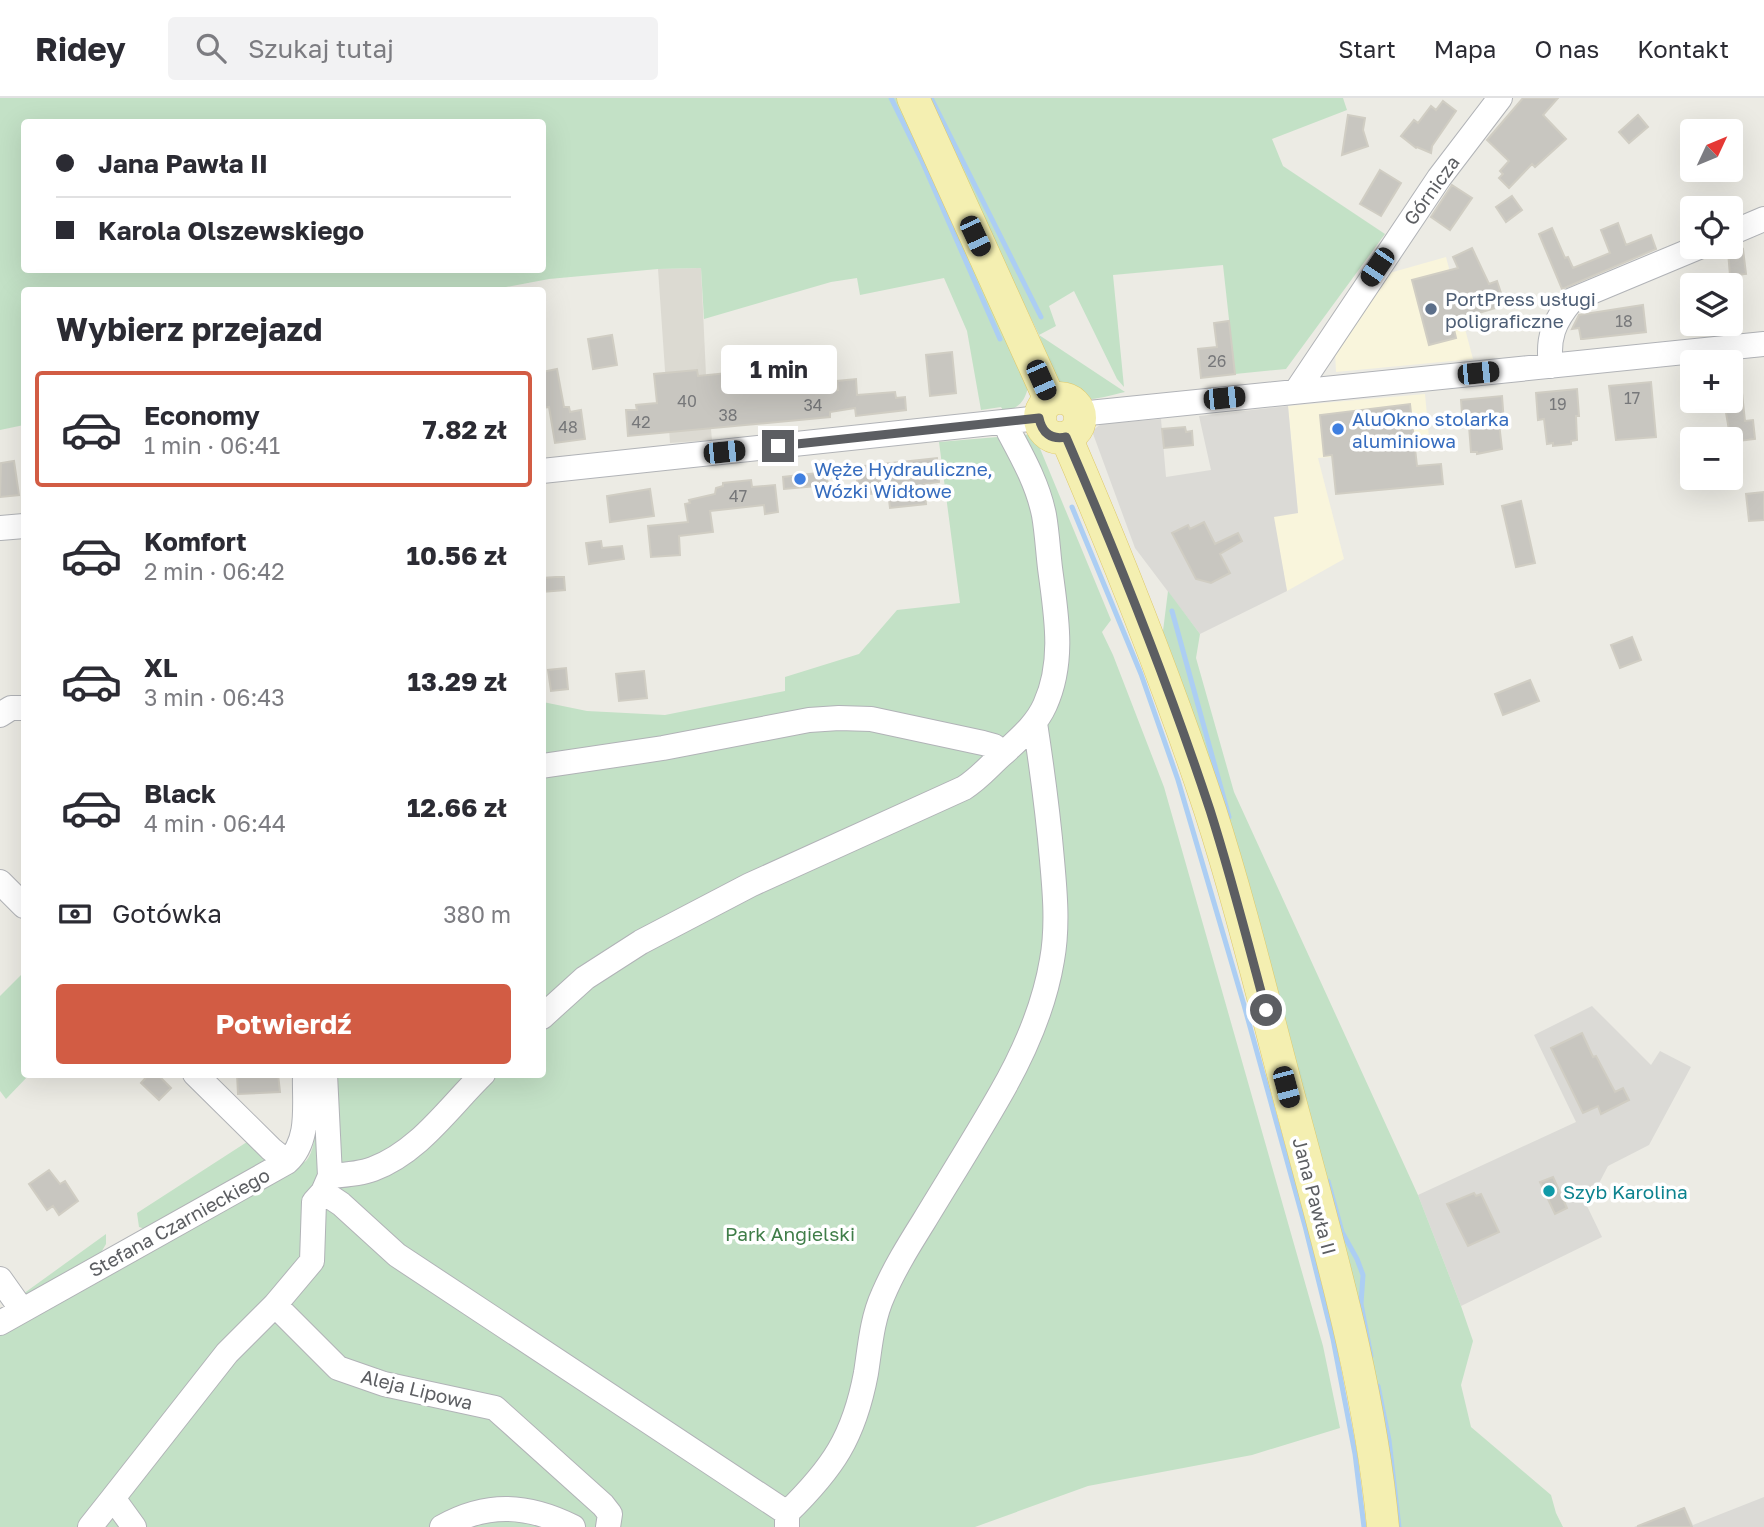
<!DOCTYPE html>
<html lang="pl">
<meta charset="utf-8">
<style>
:root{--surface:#fff;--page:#f2f2f3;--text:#2b2b33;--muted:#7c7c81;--line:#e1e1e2;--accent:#d25c44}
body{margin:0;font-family:"Golos Text",sans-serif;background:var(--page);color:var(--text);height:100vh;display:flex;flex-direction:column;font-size:26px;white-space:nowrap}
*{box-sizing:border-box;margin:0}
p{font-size:23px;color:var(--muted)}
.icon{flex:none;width:38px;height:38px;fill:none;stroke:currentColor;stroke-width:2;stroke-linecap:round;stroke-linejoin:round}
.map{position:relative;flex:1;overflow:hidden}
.panel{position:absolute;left:21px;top:189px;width:525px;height:791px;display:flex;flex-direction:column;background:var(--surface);border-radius:7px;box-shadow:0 7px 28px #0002}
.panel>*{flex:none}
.guide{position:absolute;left:21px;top:21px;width:525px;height:154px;border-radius:7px;box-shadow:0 7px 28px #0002;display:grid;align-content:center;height:154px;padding:0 35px;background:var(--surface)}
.needle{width:46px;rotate:46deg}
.fabs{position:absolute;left:1680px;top:21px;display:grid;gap:14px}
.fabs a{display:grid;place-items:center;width:63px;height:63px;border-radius:7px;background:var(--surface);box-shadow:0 7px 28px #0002;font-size:35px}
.end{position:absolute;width:32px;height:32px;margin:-16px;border:9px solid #5c5e62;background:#fff;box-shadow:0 0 0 4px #fff}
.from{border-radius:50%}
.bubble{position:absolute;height:49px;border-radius:7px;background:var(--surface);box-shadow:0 7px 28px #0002;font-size:23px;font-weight:700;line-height:49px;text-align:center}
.car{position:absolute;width:21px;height:42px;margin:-21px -10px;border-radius:9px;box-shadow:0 0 5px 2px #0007;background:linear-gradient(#222 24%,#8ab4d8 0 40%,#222 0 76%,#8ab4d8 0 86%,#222 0)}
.guide b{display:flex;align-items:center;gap:24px;height:66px;font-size:26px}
.guide b+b{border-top:2px solid var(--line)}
.guide i{width:18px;height:18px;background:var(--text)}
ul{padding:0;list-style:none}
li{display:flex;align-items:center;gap:21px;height:116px;margin:0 14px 10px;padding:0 21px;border:4px solid transparent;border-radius:7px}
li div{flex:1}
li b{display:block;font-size:26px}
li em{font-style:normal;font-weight:700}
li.selected{border-color:var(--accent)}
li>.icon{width:63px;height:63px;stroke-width:1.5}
h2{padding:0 35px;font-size:32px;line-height:84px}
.pay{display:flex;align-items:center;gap:18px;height:77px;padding:0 35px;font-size:26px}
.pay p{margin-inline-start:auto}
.button{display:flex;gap:14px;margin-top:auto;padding:14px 35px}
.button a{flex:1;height:80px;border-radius:7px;background:var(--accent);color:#fff;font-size:28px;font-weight:700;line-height:80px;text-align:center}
header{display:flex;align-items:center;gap:42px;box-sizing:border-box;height:98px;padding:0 35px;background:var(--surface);border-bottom:2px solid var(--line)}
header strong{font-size:33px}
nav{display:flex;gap:38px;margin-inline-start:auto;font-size:24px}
.search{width:490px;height:63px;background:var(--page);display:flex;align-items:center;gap:18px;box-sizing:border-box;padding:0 24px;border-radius:7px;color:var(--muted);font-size:26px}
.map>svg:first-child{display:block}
.commercial{fill:#f9f5dc}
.industrial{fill:#dbdad6}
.education{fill:#dcdad2}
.green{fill:#c3e1c6;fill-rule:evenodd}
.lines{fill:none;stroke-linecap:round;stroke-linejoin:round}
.stream{stroke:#accef3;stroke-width:5}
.building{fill:#c8c6c0;stroke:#d0cdc3;stroke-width:2}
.minor-casing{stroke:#b1b3b7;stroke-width:26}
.major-casing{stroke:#dec96a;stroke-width:33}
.minor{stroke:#fff;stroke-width:24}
.major{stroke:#f4efb1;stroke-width:32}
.route{stroke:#5c5e62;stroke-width:9}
.service-dot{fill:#5c6f8a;stroke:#fff;stroke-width:2.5}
.shop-dot{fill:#3f7fe0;stroke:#fff;stroke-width:2.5}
.culture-dot{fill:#0f9aa8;stroke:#fff;stroke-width:2.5}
.labels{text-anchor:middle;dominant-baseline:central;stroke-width:7;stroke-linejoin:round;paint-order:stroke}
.number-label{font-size:16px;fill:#77787a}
.street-label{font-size:19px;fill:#5c5e62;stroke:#fff}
.service-label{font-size:19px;fill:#4e5e75;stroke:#fff;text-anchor:start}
.shop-label{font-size:19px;fill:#366cbe;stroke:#fff;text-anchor:start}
.culture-label{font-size:19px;fill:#0d838f;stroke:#fff;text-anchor:start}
.park-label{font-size:19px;fill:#3f7d48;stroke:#fff}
</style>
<header>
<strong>Ridey</strong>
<div class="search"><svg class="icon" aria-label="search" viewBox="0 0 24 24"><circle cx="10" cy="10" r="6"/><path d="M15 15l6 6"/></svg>Szukaj tutaj</div>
<nav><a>Start</a><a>Mapa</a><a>O nas</a><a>Kontakt</a></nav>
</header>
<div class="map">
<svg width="1764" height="1429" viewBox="0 0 1764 1429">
<rect width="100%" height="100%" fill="#ecebe4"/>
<path class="commercial" d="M1446,159L1473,261L1336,274L1335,252L1386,176Z
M1425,296L1430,350L1318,360L1344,461L1287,493L1273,418L1298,415L1288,308Z"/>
<path class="industrial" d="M1288,308L1298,415L1274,419L1287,493L1200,536L1135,450L1092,333L1101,326L1161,321L1166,379L1211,372L1199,318Z
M1592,908L1651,967L1660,953L1691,969L1649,1047L1608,1068L1587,1108L1602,1139L1461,1208L1418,1097L1576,1024L1534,937Z
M1764,1399V1429H1634L1685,1409L1693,1427Z"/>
<path class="education" d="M701,170L706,277L712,342L670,345L658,171Z"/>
<path class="green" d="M0,0H900L1028,289C1025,303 1019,310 1004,314L1001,309L981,312L967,233L944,180L860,197L857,180L831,184L704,221L701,170L658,171L549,181L490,192H24V327L0,332ZM24,24H542V172H24Z
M925,0H1343L1347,12L1272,41L1283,68L1385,136L1286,271L1235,276L1223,167L1113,177L1124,289L1117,281L1074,193L1049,208L1056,228L1039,237L1125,294C1110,297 1088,305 1074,300C1056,294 1045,254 1039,237Z
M1034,336L1111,522L1102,534L1113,557L1164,689L1323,1248L1340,1330L1252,1357L1088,1388L975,1429H0V1234L306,1063C321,1045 314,1000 313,977L542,976L543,604L587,613L665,617L785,593V579L859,556L897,512L960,505L939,344Z
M1168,493L1200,536L1196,560L1234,694L1418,1097L1461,1208L1473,1243L1461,1287L1471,1329L1551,1397L1556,1415L1563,1429H1389L1162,541Z
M24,874V976L29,977L6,1001L0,993V898Z
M250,1042L268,1063L151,1133L139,1129L137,1115Z
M106,1136V1146L96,1163L29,1203L23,1196Z"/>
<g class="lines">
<path class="stream" d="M891,0L922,63L1000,241
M931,0L1041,219
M1072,409L1141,576L1178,682L1244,907L1305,1128L1333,1241L1355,1356L1364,1429
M1172,513L1229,719
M1328,1083L1342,1134L1357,1161L1363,1177L1361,1206L1371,1258
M1378,1288L1389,1342L1399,1429"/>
</g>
<path class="building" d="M1523,0H1558L1543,17L1566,41L1535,69L1532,66L1509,90L1499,80L1503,76L1500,73L1509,63L1487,42Z
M1443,3L1456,13L1432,48L1431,55L1417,49L1416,50L1401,38L1414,22L1418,25L1431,8L1436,12Z
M1348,17L1365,20L1363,32L1368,48L1342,57Z
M1638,17L1648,29L1629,45L1619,34Z
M1380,72L1401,85L1381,118L1360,106Z
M1452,87L1472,100L1450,132L1431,119Z
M1512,98L1522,112L1506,124L1496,109Z
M1618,125L1626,147L1651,137L1656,151L1562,191L1539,136L1552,130L1565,160L1568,159L1573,170L1610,155L1601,132Z
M1472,150L1489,186L1497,183L1505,207L1452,223L1456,240L1429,247L1412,182L1458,170L1453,159Z
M1743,151L1746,176L1730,178L1728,153Z
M1643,207L1646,234L1583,241H1581L1579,230L1572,231L1579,217Z
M1229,223L1235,276L1201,280L1198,251L1217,249L1214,225Z
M612,237L617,267L593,271L588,241Z
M952,254L956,295L930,298L926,257Z
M776,262L777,272L800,269L801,288L806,287V295L838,292L837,283L856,281L857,297L895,294L896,300L905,299L906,312L856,318L855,310L830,314V319L628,338L626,312H637L636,307L657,305L654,276L697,272L698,278L738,274L737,270L749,268V265Z
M557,271L564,309H569L570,314L581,312L585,341L555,345L549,309L542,310V274Z
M1740,276L1745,323L1753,322L1755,341L1731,344L1724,303H1731V277Z
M1651,284L1656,339L1616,342L1609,288Z
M1577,291L1579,318H1576L1577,342L1571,343V346L1553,348V345L1547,346L1544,321L1538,322L1536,295Z
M1502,298L1504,325H1499L1502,351L1477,356V354H1471L1469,328L1463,329L1461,302Z
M1410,306L1417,368L1441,366L1443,386L1336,396L1332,357L1324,358L1320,317Z
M1185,329L1186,334L1192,333L1193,347L1164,350L1162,331Z
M937,360L939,384L924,386L926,406L890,410L888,394L870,396L869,391L858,393L856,369Z
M14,363L19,397L0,399L1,365Z
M826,374L828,387L784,391L783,379Z
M751,382L752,389L775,387L778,414L765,416L764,407L710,413L713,434L679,438L680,457L651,459L648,428L688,424L685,406L690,405L689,402L715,396L716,390L723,388V385Z
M650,391L654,418L610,424L607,398Z
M1764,394V422L1749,423L1746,396Z
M1521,403L1535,465L1516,469L1502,408Z
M1204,424L1215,446L1238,435L1242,443L1220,456L1230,475L1211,485L1196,481L1172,435L1188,427L1190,431Z
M601,443L602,450L622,448L624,461L589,466L586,445Z
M556,479H564L565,492L542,494V480Z
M1632,539L1641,562L1620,570L1611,547Z
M566,570L568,591L551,593L548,572Z
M644,573L647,600L619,603L616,576Z
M1530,582L1539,603L1503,617L1495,596Z
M1582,935L1593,959L1596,958L1615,994L1623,990L1629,1002L1601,1016L1598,1008L1583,1015L1551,950Z
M149,976H157L171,990L159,1002L141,985Z
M237,976H278L280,994L238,996Z
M49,1072L60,1086L65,1083L78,1103L59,1117L53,1108L47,1112L29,1086Z
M1553,1079L1567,1110L1555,1116L1540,1084Z
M1474,1095L1476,1098L1481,1096L1499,1134L1468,1148L1447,1106Z
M1684,1410L1692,1429H1638V1428Z"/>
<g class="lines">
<defs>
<path id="minor" d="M1731,135L1764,121
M1551,268C1547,240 1554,223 1572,202L1699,149
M1297,292L1439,80L1500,0
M1079,316L1764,246
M542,373L1039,320
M0,430L24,428
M0,617L11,610H24
M542,668L663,650L809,622L839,620L871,621L983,645L994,648L1003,655
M0,784L24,808
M542,919L585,880L641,844L750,787L964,690C980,680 990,667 1004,655C1020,640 1036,627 1045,607C1065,563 1056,516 1050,470C1048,453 1047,434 1044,417C1038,387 1023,360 1009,334
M195,976L271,1051L287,1064
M330,1078C344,1077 360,1076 373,1071C419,1054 449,1009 483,976
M323,1094L341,1106L397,1157L787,1415V1429
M0,1181L22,1212
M275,1207L312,1163L314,1104L323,1094L330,1078L325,976
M0,1225L287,1064C311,1042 304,1006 305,976
M787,1415C833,1370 854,1339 866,1275C870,1249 872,1221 883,1197C894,1171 909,1147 924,1123C950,1080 976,1039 1001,995C1025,953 1044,910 1052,862C1058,829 1055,795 1052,762C1048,715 1042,671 1035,625
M90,1429L113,1400
M134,1429L113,1400L227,1255L275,1207L338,1270L384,1286L495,1310L603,1407L610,1416L608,1429
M442,1429C487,1404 527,1406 573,1429"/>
<path id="major" d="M913,0L1050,302
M1040 320a20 20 0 1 1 40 0a20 20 0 1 1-40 0Z
M1066,339C1119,462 1168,585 1210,712C1243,814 1267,918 1295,1021C1331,1156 1370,1290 1383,1429"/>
</defs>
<use href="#minor" class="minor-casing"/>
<use href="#major" class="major-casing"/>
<use href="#minor" class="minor"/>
<use href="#major" class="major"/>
</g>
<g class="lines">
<path class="route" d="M778,348L1039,320C1042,335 1051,342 1066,339C1119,462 1168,585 1210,712C1231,778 1248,845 1266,912"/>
</g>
<circle class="service-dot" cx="1431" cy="211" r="7"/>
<g class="shop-dot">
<circle cx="1338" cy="331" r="7"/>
<circle cx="800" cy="381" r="7"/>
</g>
<circle class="culture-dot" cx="1549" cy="1093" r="7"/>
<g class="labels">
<g class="number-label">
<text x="1624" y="223">18</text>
<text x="1217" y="263">26</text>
<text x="1632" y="300">17</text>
<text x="687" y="303">40</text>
<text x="1558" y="306">19</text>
<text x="813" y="307">34</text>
<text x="728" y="317">38</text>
<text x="641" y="324">42</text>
<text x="568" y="329">48</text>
<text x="738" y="398">47</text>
</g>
<g class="street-label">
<text transform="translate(1431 92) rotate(-54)">Górnicza</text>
<text transform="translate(1315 1098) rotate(75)">Jana Pawła II</text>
<text transform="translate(179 1124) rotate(-29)">Stefana Czarnieckiego</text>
<text transform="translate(417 1291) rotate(14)">Aleja Lipowa</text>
</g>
<g class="service-label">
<text x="1445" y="200">PortPress usługi<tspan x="1445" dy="22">poligraficzne</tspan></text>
</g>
<g class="shop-label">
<text x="1352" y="320">AluOkno stolarka<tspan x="1352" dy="22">aluminiowa</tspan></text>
<text x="814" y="370">Węże Hydrauliczne,<tspan x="814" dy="22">Wózki Widłowe</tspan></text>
</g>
<g class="culture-label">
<text x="1563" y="1093">Szyb Karolina</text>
</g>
<g class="park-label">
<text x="790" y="1135">Park Angielski</text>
</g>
</g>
</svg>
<div class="fabs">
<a><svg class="needle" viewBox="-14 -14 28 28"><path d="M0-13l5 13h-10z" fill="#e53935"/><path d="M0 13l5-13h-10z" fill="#7c7c81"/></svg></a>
<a><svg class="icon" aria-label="locate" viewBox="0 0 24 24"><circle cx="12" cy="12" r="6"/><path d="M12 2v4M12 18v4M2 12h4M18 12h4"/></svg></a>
<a><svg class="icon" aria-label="layers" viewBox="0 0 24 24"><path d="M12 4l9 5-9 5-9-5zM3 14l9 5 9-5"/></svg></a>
<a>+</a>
<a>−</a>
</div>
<i class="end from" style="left:1266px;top:912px"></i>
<i class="end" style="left:778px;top:348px"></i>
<div class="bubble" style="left:721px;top:247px;width:116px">1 min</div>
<i class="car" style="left:975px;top:138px;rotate:155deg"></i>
<i class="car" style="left:1377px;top:169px;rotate:214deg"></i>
<i class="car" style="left:1478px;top:275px;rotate:84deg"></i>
<i class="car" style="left:1041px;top:282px;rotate:156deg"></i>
<i class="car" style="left:1224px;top:300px;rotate:84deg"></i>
<i class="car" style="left:724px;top:354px;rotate:84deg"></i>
<i class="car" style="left:1286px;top:989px;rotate:165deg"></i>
<div class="guide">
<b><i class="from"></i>Jana Pawła II</b>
<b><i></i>Karola Olszewskiego</b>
</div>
<section class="panel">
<h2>Wybierz przejazd</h2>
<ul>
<li class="selected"><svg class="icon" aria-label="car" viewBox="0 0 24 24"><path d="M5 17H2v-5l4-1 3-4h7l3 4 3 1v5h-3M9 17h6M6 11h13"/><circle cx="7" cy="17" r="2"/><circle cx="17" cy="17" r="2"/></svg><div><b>Economy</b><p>1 min · 06:41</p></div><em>7.82 zł</em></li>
<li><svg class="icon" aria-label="car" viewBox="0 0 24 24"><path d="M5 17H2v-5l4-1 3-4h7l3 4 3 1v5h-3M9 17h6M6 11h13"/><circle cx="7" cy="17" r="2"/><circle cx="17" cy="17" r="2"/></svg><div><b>Komfort</b><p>2 min · 06:42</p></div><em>10.56 zł</em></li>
<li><svg class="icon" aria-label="car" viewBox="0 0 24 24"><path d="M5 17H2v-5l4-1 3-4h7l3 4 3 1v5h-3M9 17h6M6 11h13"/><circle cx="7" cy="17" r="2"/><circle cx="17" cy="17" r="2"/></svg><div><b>XL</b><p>3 min · 06:43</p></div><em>13.29 zł</em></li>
<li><svg class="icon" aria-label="car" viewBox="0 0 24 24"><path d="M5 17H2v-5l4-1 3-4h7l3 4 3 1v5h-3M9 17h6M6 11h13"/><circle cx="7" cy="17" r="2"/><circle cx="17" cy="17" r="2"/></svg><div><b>Black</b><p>4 min · 06:44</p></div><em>12.66 zł</em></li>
</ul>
<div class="pay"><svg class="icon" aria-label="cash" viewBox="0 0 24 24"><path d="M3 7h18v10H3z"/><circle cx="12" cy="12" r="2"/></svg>Gotówka<p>380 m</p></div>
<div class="button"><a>Potwierdź</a></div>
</section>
</div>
